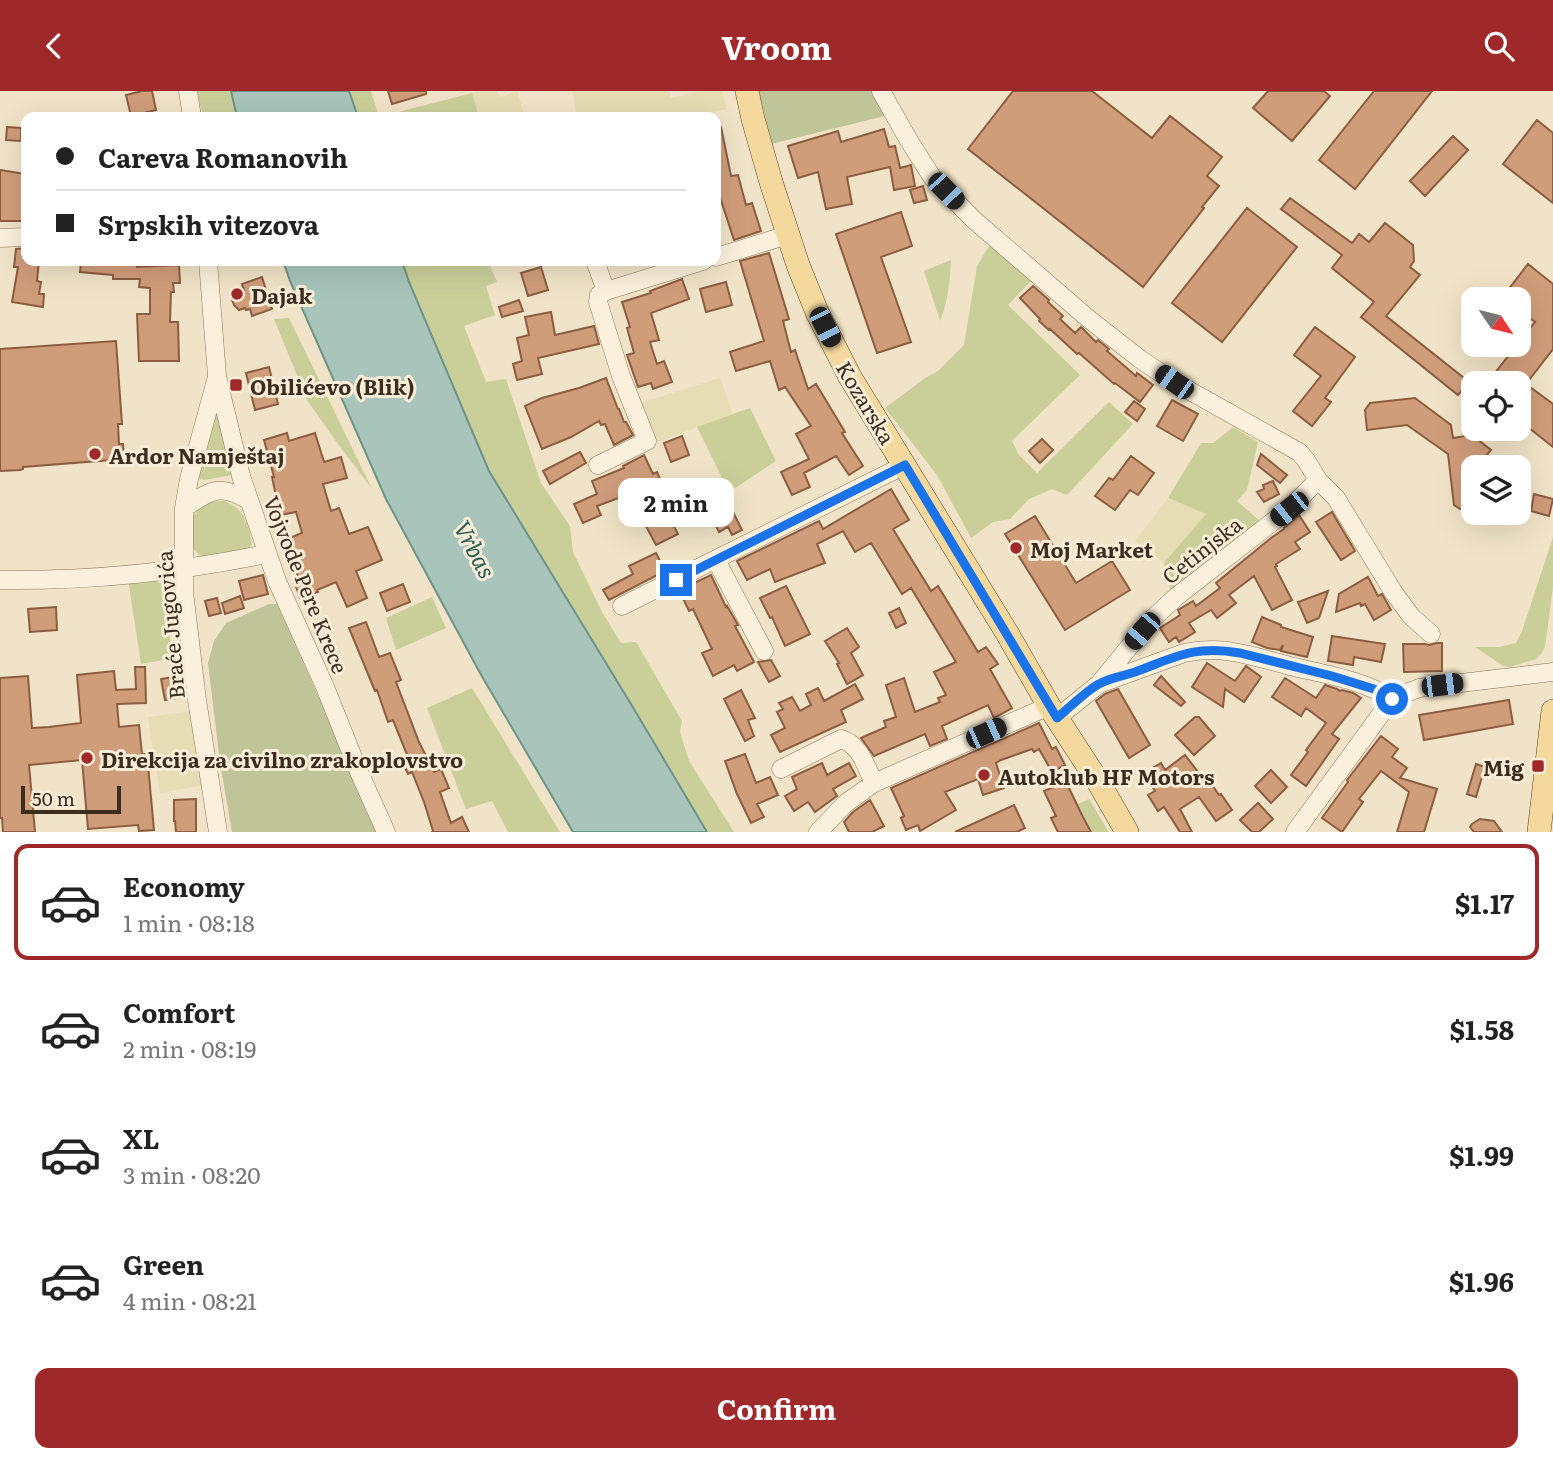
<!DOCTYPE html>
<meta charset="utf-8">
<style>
:root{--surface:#fff;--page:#f6f6f6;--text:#222;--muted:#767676;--line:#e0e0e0;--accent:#9f282b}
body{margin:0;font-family:Literata,serif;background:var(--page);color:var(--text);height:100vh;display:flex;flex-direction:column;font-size:26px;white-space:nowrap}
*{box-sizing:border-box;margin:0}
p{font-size:23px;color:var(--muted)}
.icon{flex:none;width:38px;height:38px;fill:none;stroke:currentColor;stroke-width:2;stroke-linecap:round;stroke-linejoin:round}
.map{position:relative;height:741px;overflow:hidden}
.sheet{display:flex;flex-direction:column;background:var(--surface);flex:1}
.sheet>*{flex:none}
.hud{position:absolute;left:21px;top:21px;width:700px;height:154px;border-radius:14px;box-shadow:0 7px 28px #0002;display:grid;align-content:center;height:154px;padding:0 35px;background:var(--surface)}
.needle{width:46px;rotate:125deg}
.controls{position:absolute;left:1461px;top:196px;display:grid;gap:14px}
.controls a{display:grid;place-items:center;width:70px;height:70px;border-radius:14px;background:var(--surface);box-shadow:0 7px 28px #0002;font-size:35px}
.scale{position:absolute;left:21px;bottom:18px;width:100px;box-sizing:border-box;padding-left:7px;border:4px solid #3d2d1f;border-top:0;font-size:19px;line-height:24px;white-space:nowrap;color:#3d2d1f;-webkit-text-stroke:5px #f7edd7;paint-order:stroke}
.end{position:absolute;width:32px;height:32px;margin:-16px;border:9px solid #1a73e8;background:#fff;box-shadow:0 0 0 4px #fff}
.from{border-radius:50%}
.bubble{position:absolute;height:49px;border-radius:14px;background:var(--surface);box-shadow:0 7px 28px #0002;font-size:23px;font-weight:700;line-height:49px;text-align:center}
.car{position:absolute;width:21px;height:42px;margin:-21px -10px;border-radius:9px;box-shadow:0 0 5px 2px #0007;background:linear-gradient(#222 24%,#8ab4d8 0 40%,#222 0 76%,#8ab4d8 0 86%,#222 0)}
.hud b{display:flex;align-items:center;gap:24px;height:66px;font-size:26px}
.hud b+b{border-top:2px solid var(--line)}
.hud i{width:18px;height:18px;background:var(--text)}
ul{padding:12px 0 0;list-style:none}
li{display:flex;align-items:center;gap:21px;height:116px;margin:0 14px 10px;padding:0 21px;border:4px solid transparent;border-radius:14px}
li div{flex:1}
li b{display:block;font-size:26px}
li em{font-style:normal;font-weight:700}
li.selected{border-color:var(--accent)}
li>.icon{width:63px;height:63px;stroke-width:1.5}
.cta{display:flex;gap:14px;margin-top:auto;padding:14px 35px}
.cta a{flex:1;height:80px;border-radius:14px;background:var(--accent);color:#fff;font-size:28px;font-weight:700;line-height:80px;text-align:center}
header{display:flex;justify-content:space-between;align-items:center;height:91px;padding:0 35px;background:var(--accent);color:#fff;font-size:32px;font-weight:700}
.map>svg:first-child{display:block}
.farmland{fill:#e6ddb4}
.green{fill:#cacf9a}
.cemetery{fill:#c0c499}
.water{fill:#a8c4bb;stroke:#6e9389;stroke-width:2}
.building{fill:#d09d7b;stroke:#8d5d40;stroke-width:2}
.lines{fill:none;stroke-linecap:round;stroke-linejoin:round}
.minor-casing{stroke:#8d755b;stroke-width:19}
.major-casing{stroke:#5b432f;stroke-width:24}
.minor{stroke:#faf0db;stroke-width:18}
.major{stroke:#f4d89e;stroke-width:23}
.route{stroke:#1a73e8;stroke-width:9}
.poi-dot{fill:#9f282b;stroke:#f7edd7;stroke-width:2.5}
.labels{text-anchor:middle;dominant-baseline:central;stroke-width:6;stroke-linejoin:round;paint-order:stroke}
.poi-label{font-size:21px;font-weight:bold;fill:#3d2d1f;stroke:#f7edd7;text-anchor:start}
.street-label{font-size:21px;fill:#3d2d1f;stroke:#f7edd7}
.water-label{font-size:23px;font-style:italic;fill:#2e5d59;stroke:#f7edd7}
</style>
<header><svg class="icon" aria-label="back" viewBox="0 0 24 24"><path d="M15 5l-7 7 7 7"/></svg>Vroom<svg class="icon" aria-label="search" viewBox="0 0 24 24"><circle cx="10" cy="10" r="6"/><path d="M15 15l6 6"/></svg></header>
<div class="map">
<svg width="1553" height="741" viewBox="0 0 1553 741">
<rect width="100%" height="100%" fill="#f0e3c7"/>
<path class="farmland" d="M481,0H497L501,6L517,0L525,26H479L472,2Z
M572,0H669L671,7L699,0H722L727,18L688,26H577Z
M720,287L733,323L655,352L641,312Z
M1168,407L1206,423L1164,472L1135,450Z
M191,620L204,694L160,702L148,626Z"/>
<path class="green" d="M197,0H231L237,26H203Z
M349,0H371L379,26L472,2L479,26H358Z
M991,152L1034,187L1008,214L1080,284L1012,350L1019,364L1037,382L1109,311L1133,333L1067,404L1052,398L1029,408L1010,428L993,431L971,447L937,384L885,317L925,287L938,280L964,254L977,175Z
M951,169C950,191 948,210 940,230L924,180Z
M402,170H488L497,191L486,195L495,224L464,235L486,291L506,288L541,392L570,435L573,461L602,521L621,552L636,551L682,630L680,641L689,670L734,741H707L634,618L489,380L409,191Z
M289,227L372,398L335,349L307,309L274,228Z
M750,317L776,370L729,401L697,336Z
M215,318L218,323L232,384L205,389L195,387Z
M1233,336L1258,351L1247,399L1237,410L1262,432L1173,503L1167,490L1164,472L1206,423L1168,407L1201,352H1213Z
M224,410C244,417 249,433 252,453L248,459C239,461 212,468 204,466C192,464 188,444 190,433C191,426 197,419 203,415C209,411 216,410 224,410Z
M1553,446V496L1545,556L1541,563L1536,568L1510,576L1503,575L1475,556H1499L1516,552L1522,540Z
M157,490L163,495L171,554L174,567L141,573L129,495V493Z
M432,506L446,537L396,559L386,527Z
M472,597L560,741H508L492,710L466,718L427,617Z
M1089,708L1109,741H1092L1078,713Z"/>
<path class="cemetery" d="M759,0H875L889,24L771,53Z
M269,513H277L379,741H232L220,672L208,572L214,550L226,532Z"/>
<path class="water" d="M231,0H349L358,26H237Z
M283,170H402L409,191L489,380L634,618L707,741H573L480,582L386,408L290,190Z"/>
<path class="building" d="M142,0H152L156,19L131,25L126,4Z
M388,0H426V3L392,13Z
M1013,0H1092L1152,47L1170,25L1222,66L1207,85L1219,95L1202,116L1204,117L1143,196L968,58Z
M1268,0H1324L1330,5L1292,50L1253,17Z
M1374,0H1432L1355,98L1319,69Z
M1537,29L1553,42V112L1503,73Z
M7,36L21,37V50L6,49Z
M721,36L731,85L738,84L746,114L752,112L761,140L734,149L716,94V37Z
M884,38L889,56L895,55L900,77L911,74L915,95L894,99L890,76L847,86L852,113L826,118L818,81L798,87L788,55L838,40L841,51Z
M1453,45L1468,59L1425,105L1410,90Z
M0,79L26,83V130H0Z
M923,95L927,109L914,112L910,99Z
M1290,107L1352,152L1359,143L1369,151L1385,132L1413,154L1414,170L1410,176L1420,184L1386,225L1469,291L1458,304L1361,226L1374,211L1332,177L1342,164L1281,118Z
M1247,117L1297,156L1222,251L1172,212Z
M901,121L912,155L881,166L911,251L877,262L836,143Z
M26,157V170H39L37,190L41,191L39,203H44L43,216L12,211L18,176H14L16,158Z
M769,162L789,228L783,230L791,261L795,259L808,298L816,293L845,341L842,342L863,375L849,384L836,365L804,382L810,396L792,404L781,381L809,368L796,343L811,335L785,296L779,299L770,270L736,280L730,261L764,250L740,170Z
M81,170H137V176L179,174L180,192H173L174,201H171L170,231H178L179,270H139L137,223H150V197L139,196L140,188H113V184L80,181Z
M1528,173L1553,193V258L1526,293L1553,313V356L1519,329V292H1487L1517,254H1519V251L1535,231L1519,219V208H1501Z
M541,176L548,199L528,205L521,182Z
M262,186L272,218L252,225L250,218L246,219L245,217L239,219L234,214L232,209L235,202L244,199L242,193Z
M682,188L689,208L651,222L659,249L650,251L657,273L664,270L672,291L653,298L651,292L638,296L627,264L634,262L627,237L630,236L622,211L651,202L650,200Z
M726,191L732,214L706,221L700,198Z
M1033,195L1049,209L1048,211L1063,225L1060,228L1075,242L1081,236L1096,251L1098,249L1109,258L1107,260L1136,285L1137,282L1153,294L1140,311L1115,292L1114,293L1079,262L1077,263L1050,238L1049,239L1039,230L1040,228L1020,207Z
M519,209L523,220L502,226L499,216Z
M551,221L555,244L594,235L599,253L538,267L542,283L517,289L513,273L522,270L517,247L529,244L525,226Z
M1315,236L1355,266L1325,307L1331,311L1312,335L1293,320L1321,285L1294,264Z
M116,250L122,333H118L119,353H123L124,368L23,376V378L20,379L0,380V258Z
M269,276L278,313L255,319L246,282Z
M606,287L618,318H619L624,331H626L633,344L614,354L605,333L601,334L599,330L571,346L542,358L525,315L542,307L579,297Z
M1415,307L1451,334L1453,347L1472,344L1491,359L1477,376H1474V416L1460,418L1454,414L1448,363L1407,334L1367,339L1365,319L1370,312Z
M1172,309L1198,323L1183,350L1157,335Z
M1134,310L1145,318L1137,330L1125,321Z
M287,342L289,350L315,342L324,371L341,366L347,387L323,393L331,420L339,417L349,443L368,436L382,469L356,480L367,507L347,516L336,491L317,499L318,501L300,507L294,490L299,488L291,467L294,466L287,448L302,442L296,421L280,424L272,386H274L264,349Z
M682,345L689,364L671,371L664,352Z
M1042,348L1053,359L1040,372L1029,360Z
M580,361L586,372L550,393L543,380Z
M1261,363L1287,384L1280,392L1257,374Z
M644,364L653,383L657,381L663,395L655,399L678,443L656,454L629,403L597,415L601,424L583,432L574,413L597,403L592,390L624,377L623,375Z
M1131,365L1154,382L1138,404L1130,399L1115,419L1095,405L1109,387L1113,389Z
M715,389L728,416L730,415L742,439L732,444L728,436L719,441L707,417L701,421L691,400Z
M1273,390L1279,403L1264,411L1257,401L1264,398L1263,394Z
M891,398L909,429L893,438L931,500L938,495L978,561L986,556L998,573L990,578L1012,617L994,627L988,614L942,635L947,648L930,655L925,643L874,665L861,647L886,636L884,630L896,626L886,594L904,587L915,621L940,611L938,607L946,604L934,581L956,571L911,497L902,503L871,452L855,461L843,440L817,453L825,472L775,491L770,478L747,489L737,470L819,430L823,438Z
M1534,403L1553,408L1549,425L1531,420Z
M1332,421L1355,460L1341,469L1316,431Z
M1299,424L1310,441L1295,451L1300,458L1276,473L1277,475L1275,476L1292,509L1272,519L1254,485L1229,504L1236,512L1217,527L1211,519L1189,532L1195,541L1179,551L1176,546L1169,551L1160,537L1180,524L1178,519L1193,510L1196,515L1220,497L1216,492L1271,447L1284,438V437Z
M1035,425L1076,492L1112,470L1130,499L1065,539L1005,443Z
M656,462L665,480L609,509L603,499L633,483L629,475Z
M263,484L268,503L244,509L239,490Z
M711,484L726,516L727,515L738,534L735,535L754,571L737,580L734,574L713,585L702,562L712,558L693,518L689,520L679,499Z
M1368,486L1378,505L1382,503L1391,519L1374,529L1365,513L1361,515L1360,512L1336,521L1339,503Z
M403,493L410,511L387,520L380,502Z
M786,495L810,543L785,555L772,526L770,527L760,507Z
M1328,500L1319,527L1307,532L1298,511Z
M240,505L244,517L225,523L222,512Z
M217,507L221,522L209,525L205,510Z
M56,516L57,539L30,541L28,518Z
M899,517L906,532L896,537L889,522Z
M1262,526L1281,534V536L1313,546L1307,566L1281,560L1283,554L1280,559L1267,557L1252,551Z
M366,531L379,566L390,562L401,589L396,591L419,651L434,681L441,678L449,697L440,701L451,732L462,726L469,741H432L433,740L424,711L412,681L408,683L401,669L408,666L393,629L388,631L377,599L375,600L349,537Z
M847,537L859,556L851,562L863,584L847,593L837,573L839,572L825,550Z
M1332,545L1385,553L1381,571L1354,566L1353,574L1328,570Z
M1437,552H1442V580L1404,581L1403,553H1425L1429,554Z
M771,569L780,585L769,591L758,571Z
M1207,572L1235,590L1246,575L1261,586L1244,611L1225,598L1223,616L1192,596Z
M135,576H145L146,612L117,613L119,636L139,634L142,663H147L154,739L139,740L138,734L88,738L82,669L29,674L35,741H3L2,727H0V587L28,585L32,637L49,636L81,632L77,584L114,580L116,599L136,598Z
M180,585L184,606L165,609L161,588Z
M1161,585L1185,611L1181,615L1154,594Z
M1285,587L1316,607L1325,594L1337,598L1340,600L1342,599L1353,602L1361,607L1332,643L1339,648L1306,695L1291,684L1308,661L1306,659L1326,632L1306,617L1301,625L1272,606Z
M855,593L863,608L841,619L846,631L780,661L771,644L785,637L777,621L783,618L779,612L792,606L800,620L811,614L806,603L818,597L824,610Z
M1118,598L1150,654L1129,667L1096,610L1105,603Z
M741,599L755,627L748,629L754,645L745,650L724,608Z
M1509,609L1513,633L1424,649L1419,624Z
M1195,626H1199L1215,645L1194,664L1175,644Z
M1039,632L1052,658L1056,656L1065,674L1052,681L1039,658L1034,661L1032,658L1001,669L996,672L1004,697L983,704L978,688L945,701L956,719L920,740L918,734L906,739L901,727L904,725L891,697Z
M1381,645L1398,658L1392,666L1407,677L1400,687L1437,698L1424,741H1397L1409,701L1381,680L1359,708L1363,711L1342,741L1322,727L1348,691L1347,689Z
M745,663L756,692L770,686L778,704L757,713L764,726L751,732L737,703L725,670Z
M1185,664L1205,690L1208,688L1219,704L1221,703L1232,719L1216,730L1199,706L1180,718L1192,741H1180L1164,716L1158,720L1148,704L1155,700L1144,682L1161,672L1165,679Z
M822,672L827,684L849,672L856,685L833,698L837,705L815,721L808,711L794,720L785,705L797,698L792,686Z
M1476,673L1485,676L1476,706L1467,703Z
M1271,679L1287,696L1271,712L1255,695Z
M1066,691L1083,726L1091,741H1058L1051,727L1056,725L1044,700Z
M196,708V741H176L175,730H174V709Z
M870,709L884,735L872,741H849L844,731L853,721Z
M1258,712L1273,728L1259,741H1252L1240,729Z
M1014,714L1025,737L1017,741H955Z
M1480,728L1494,730L1502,741H1474L1470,736L1472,733Z"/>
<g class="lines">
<defs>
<path id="minor" d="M188,0L192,26
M881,0L908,48L932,86L974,129L1090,229L1140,268L1174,291L1299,361L1306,369L1318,389L1336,407L1394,502L1411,525L1431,543
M0,147L26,146
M716,166L788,144
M208,170L217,285L241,385L277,490L325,596L359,681L386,741
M595,170L606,200
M217,286L189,388L184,417V501L197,609L218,741
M598,374L647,350L621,285L598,211L599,204L606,200L703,170
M184,417C210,400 219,392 248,409
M716,469L764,560
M0,489C89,490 179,481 266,463
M622,515L905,374
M1099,593L1184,562C1198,559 1212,558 1227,560C1248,563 1269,569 1290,575C1323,583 1364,589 1392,608
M1057,627L1099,593L1152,528L1176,506L1289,418L1318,389
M781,678L841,648C860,653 866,676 874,692
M818,741L846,712L874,692L1049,615
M1295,741L1392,608L1419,597L1553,581"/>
<path id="major" d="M747,0L753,28L771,91L798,174L817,221L850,286L1007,542L1049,615L1099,692L1127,741
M1539,741L1553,620"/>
</defs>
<use href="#minor" class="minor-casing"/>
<use href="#major" class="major-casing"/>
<use href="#minor" class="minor"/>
<use href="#major" class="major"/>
</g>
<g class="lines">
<path class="route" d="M676,489L905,374L1057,627C1068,618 1087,599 1099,593C1109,587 1123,585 1135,581C1176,566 1193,554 1240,562L1332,585L1377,599L1392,608"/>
</g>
<g class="poi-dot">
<circle cx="237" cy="203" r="7"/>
<rect x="229" y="287" width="14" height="14" rx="3.5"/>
<circle cx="95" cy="363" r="7"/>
<circle cx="1016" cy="457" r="7"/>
<circle cx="87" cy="667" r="7"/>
<rect x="1531" y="668" width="14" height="14" rx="3.5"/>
<circle cx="984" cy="684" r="7"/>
</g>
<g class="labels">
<g class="poi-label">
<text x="251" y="203">Dajak</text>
<text x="250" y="294">Obilićevo (Blik)</text>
<text x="109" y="363">Ardor Namještaj</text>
<text x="1030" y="457">Moj Market</text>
<text x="101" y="667">Direkcija za civilno zrakoplovstvo</text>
<text x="1524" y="675" text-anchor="end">Mig</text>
<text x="998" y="684">Autoklub HF Motors</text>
</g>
<g class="street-label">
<text transform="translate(867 311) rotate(59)">Kozarska</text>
<text transform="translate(1201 458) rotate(-38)">Cetinjska</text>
<text transform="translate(307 493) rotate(68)">Vojvode Pere Krece</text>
<text transform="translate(169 534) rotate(-95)">Braće Jugovića</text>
</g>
<g class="water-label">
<text transform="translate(476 458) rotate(62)">Vrbas</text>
</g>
</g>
</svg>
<div class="controls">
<a><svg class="needle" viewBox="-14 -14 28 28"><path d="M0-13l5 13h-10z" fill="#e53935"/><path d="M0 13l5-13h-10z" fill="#767676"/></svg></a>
<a><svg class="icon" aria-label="locate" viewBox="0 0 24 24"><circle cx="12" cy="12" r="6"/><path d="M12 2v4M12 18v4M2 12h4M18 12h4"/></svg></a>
<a><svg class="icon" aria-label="layers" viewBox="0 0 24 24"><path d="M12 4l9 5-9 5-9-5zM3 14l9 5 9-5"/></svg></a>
</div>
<div class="scale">50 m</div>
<i class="end from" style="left:1392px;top:608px"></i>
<i class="end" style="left:676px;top:489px"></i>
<div class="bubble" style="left:618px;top:387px;width:116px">2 min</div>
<i class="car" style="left:946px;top:100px;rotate:136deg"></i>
<i class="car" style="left:825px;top:236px;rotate:153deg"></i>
<i class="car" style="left:1174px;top:291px;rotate:305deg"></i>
<i class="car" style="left:1289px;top:418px;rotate:232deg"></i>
<i class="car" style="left:1142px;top:540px;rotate:221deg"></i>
<i class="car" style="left:1442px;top:594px;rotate:83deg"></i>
<i class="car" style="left:986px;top:642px;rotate:66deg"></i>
<div class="hud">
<b><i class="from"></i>Careva Romanovih</b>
<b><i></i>Srpskih vitezova</b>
</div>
</div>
<section class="sheet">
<ul>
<li class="selected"><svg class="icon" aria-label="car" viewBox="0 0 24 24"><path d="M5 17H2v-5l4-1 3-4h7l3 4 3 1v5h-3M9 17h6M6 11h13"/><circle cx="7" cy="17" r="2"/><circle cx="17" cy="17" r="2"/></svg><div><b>Economy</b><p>1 min · 08:18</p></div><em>$1.17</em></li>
<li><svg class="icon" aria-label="car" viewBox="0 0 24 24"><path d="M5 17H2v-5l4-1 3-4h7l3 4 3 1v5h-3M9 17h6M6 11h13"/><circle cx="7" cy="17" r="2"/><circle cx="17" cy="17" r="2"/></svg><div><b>Comfort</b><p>2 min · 08:19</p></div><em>$1.58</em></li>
<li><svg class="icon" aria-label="car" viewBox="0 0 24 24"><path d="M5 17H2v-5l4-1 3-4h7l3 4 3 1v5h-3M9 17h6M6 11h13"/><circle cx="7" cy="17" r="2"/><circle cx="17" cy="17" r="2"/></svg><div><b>XL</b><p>3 min · 08:20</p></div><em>$1.99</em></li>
<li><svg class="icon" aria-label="car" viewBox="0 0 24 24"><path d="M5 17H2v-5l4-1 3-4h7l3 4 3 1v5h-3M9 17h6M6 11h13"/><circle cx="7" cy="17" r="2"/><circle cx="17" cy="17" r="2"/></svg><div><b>Green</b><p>4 min · 08:21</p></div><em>$1.96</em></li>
</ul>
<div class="cta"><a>Confirm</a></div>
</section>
